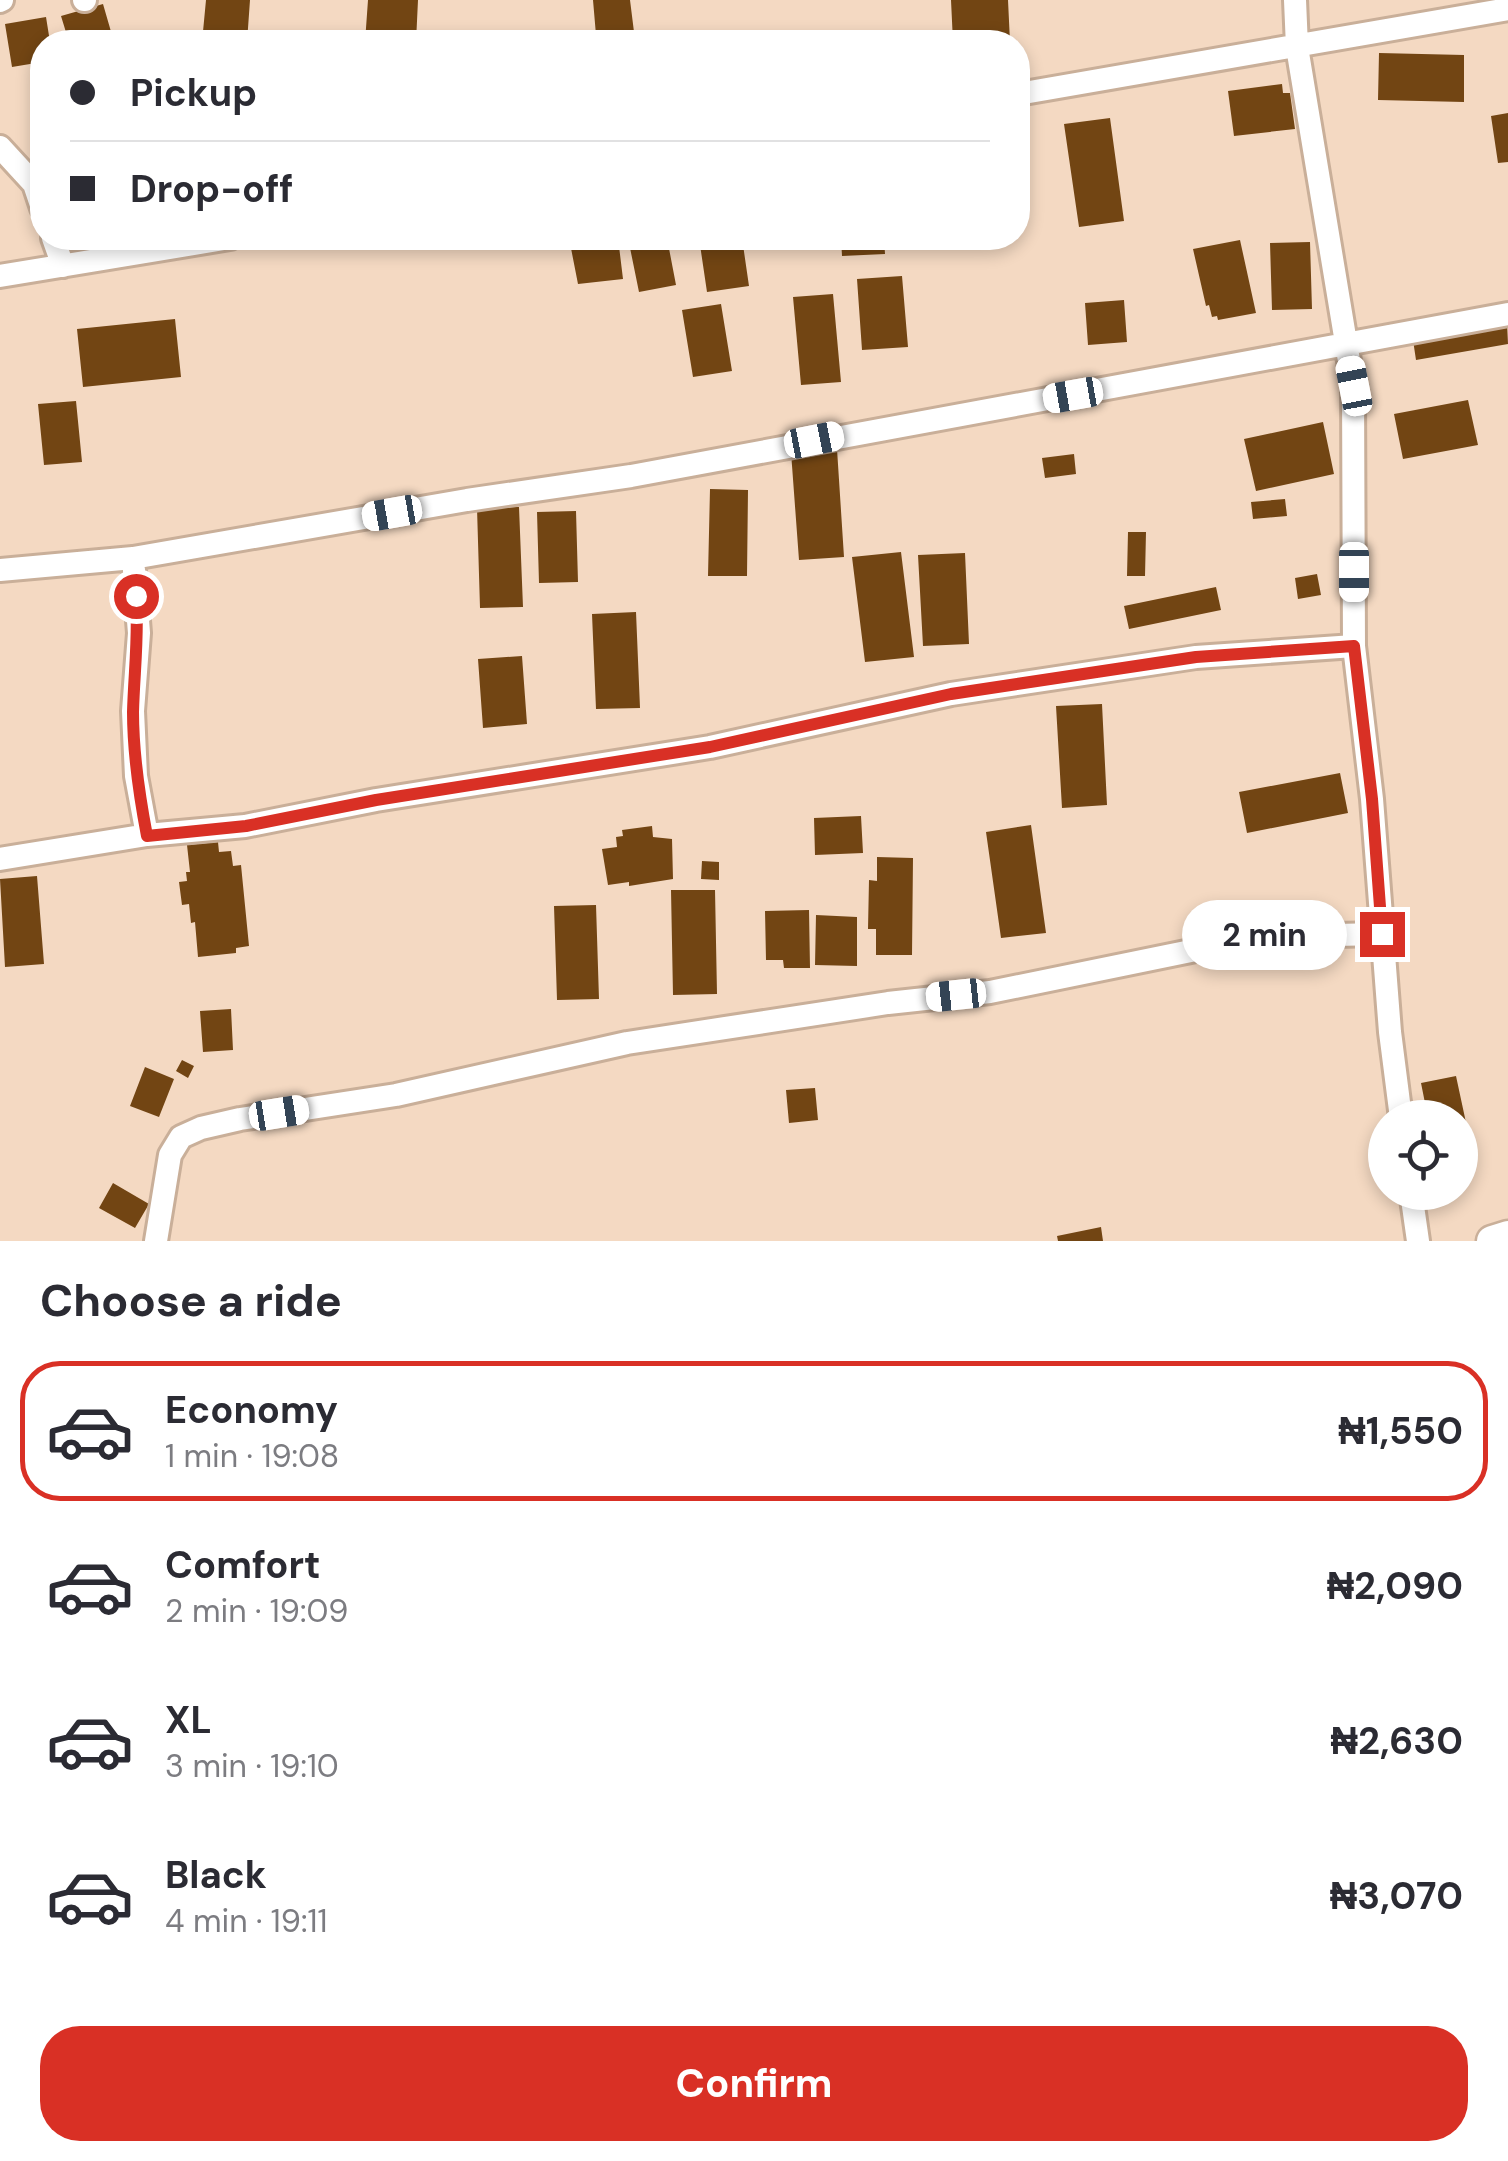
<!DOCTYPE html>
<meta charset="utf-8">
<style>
:root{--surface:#fff;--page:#f2f2f3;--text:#2b2b33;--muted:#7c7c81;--line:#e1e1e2;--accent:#d93025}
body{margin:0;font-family:"DM Sans",sans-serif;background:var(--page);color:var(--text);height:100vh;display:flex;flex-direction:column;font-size:38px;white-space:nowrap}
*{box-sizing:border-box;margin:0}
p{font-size:32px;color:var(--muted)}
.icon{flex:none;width:55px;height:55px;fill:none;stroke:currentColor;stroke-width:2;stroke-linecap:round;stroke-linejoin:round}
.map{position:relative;height:1241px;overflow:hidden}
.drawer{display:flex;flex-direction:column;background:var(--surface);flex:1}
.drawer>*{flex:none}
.guide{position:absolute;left:30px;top:30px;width:1000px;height:220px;border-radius:40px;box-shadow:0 5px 15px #0003;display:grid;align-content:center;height:220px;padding:0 40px;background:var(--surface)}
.fabs{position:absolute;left:1368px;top:1100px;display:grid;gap:20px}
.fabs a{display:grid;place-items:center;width:110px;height:110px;border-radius:50%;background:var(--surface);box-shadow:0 5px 15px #0003;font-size:50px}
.end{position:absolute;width:45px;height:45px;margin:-22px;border:12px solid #d93025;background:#fff;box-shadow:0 0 0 5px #fff}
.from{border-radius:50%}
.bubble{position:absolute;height:70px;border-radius:35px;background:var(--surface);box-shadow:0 5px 15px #0003;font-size:32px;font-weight:700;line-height:70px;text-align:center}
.car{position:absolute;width:30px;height:60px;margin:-30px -15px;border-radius:12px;box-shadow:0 0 8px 2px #0007;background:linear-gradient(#fff 24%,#345 0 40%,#fff 0 76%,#345 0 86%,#fff 0)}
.guide b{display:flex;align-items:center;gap:35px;height:95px;font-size:38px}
.guide b+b{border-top:2px solid var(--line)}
.guide i{width:25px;height:25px;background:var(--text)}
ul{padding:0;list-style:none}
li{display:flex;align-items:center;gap:30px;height:140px;margin:0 20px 15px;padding:0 20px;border:5px solid transparent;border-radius:40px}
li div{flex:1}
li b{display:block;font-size:38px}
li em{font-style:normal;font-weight:700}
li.current{border-color:var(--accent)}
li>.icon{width:90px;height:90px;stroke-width:1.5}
h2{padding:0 40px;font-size:45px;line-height:120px}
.button{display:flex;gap:20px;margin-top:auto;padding:20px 40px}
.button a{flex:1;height:115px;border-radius:40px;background:var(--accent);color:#fff;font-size:40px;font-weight:700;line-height:115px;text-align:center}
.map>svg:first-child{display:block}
.building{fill:#724513}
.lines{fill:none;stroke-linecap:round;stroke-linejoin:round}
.minor-casing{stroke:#c9af99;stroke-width:28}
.tertiary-casing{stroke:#c9af99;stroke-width:35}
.minor{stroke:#fff;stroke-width:22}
.tertiary{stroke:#fff;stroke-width:30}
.route{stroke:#d93025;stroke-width:12}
</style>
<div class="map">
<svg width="1508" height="1241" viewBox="0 0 1508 1241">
<rect width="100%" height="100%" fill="#f4d9c2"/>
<path class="building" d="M206,0H250L247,42H202Z
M368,0H418L416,42H365Z
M593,0H630L634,32L596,35Z
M951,0H1008L1010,42H953Z
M103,4L114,42H69L61,16Z
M46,17L50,42H42V62L12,67L5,24Z
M1379,53L1464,55V102L1378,100Z
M1282,84L1283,93H1290L1295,129L1234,136L1228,91Z
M1508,113V162L1498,163L1491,116Z
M1110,118L1124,221L1079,227L1064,124Z
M569,238H618L623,279L578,284Z
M628,238H667L676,285L639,292Z
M699,238H742L749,286L707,292Z
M841,238H884L885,254L842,256Z
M1240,240L1256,313L1218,320L1217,316L1212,317L1209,305L1206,306L1193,249Z
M1310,242L1312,309L1272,310L1270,243Z
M902,276L908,347L862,350L857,279Z
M833,294L841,382L801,385L793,297Z
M1124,300L1127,342L1088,345L1085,303Z
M721,304L732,371L693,377L682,310Z
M175,319L181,377L83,387L77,329Z
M1507,323L1508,344L1416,360L1413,340Z
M1468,400L1478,445L1403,459L1394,414Z
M76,401L82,462L44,465L38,404Z
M1323,422L1334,474L1256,491L1244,439Z
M837,449L844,557L799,560L791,452Z
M1074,454L1076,474L1045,478L1042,458Z
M710,489L748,490L747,576H708Z
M1285,499L1287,516L1253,519L1251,502Z
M519,507L523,607L480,608L477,508Z
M576,511L578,582L539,583L537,512Z
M1128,532H1146L1145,576H1127Z
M901,552L914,657L865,662L852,557Z
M965,553L969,644L923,646L918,555Z
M1317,574L1321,595L1298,599L1295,578Z
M1216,587L1221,610L1129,629L1124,606Z
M636,612L640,708L596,709L592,614Z
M522,656L527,724L483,728L478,659Z
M1102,704L1107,805L1062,808L1056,706Z
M1340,773L1348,813L1247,833L1239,792Z
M861,816L863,853L815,855L814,818Z
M1031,825L1046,933L1001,938L986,832Z
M652,826L653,837L672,839L673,879L629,886V882L608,885L602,849L617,847L616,837L623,836L622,830Z
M218,842L219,852L231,851L233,866L241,865L249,946L236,948V953L198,957L195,922L191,923L189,904L182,905L179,882L187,881L186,872H190L187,845Z
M877,857L913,858L912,955H876V929H868L869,880L877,881Z
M702,861L719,862V880L701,879Z
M37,876L44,964L5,967L0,879Z
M671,890H715L717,994L673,995Z
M596,905L599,999L557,1000L554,906Z
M809,910L810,968H784L783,960H766L765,911Z
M816,915L857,917V966L815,965Z
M231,1009L233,1050L203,1052L200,1011Z
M182,1060L194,1066L188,1078L176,1071Z
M145,1067L174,1079L159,1117L130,1106Z
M1456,1076L1471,1146L1460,1148V1118H1428L1421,1083Z
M815,1088L818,1120L789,1123L786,1090Z
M113,1183L149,1204L135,1228L99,1208Z
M1101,1227L1103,1241H1058L1057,1236Z"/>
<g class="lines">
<defs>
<path id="minor" d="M84,0H85
M1295,0L1297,47L1353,385L1354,646L1372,799L1390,1032L1401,1118
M0,1L2,0
M1018,94L1508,9
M0,147L34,184L42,208
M53,238L63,266
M0,276L230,238
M133,558L139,633L133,711L136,776L147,835L245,826L376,800L710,747L951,694L1196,657L1354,646
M0,570L133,558L467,500L631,476L1508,314
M0,859L147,835
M1411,1192L1418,1241
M156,1241L170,1155L181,1137L201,1128L240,1119L396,1095L627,1043L888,1003L990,992L1225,944L1287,936L1382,934"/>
<path id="tertiary" d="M1492,1241L1508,1236"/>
</defs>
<use href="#minor" class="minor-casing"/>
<use href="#tertiary" class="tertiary-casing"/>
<use href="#minor" class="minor"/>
<use href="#tertiary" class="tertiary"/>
</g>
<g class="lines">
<path class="route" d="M136,596C139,635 134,673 133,712C133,754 139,794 147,836L246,826L376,800L710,747L951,694L1196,657L1354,646L1372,799L1382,934"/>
</g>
</svg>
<div class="fabs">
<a><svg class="icon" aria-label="locate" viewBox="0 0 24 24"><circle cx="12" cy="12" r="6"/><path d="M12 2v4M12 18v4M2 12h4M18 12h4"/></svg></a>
</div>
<i class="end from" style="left:136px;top:596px"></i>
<i class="end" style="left:1382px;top:934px"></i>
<div class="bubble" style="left:1182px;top:900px;width:165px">2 min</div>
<i class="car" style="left:1354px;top:386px;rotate:349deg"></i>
<i class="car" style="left:1073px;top:395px;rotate:260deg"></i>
<i class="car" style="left:814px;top:440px;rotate:79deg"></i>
<i class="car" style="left:392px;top:513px;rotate:260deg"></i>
<i class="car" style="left:1354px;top:572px;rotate:180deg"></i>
<i class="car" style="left:956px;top:995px;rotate:264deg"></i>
<i class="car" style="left:279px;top:1113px;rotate:81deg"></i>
<div class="guide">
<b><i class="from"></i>Pickup</b>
<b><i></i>Drop-off</b>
</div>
</div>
<section class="drawer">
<h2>Choose a ride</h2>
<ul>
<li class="current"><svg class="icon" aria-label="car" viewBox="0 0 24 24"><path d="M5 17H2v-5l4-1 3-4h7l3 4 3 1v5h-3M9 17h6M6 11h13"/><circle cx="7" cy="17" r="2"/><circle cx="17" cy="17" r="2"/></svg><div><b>Economy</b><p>1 min · 19:08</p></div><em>₦1,550</em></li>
<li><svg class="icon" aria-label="car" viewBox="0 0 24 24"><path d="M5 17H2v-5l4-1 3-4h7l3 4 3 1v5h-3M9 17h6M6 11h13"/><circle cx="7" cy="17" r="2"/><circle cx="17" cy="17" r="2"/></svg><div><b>Comfort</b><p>2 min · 19:09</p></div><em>₦2,090</em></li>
<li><svg class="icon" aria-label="car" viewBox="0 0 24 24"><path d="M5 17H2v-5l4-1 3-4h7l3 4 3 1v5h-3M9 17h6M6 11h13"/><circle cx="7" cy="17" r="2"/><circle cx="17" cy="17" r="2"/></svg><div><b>XL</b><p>3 min · 19:10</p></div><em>₦2,630</em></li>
<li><svg class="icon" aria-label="car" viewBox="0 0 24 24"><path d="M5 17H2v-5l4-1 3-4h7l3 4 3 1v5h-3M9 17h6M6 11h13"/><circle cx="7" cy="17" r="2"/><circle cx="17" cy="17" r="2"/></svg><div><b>Black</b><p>4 min · 19:11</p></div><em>₦3,070</em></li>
</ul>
<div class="button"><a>Confirm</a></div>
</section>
